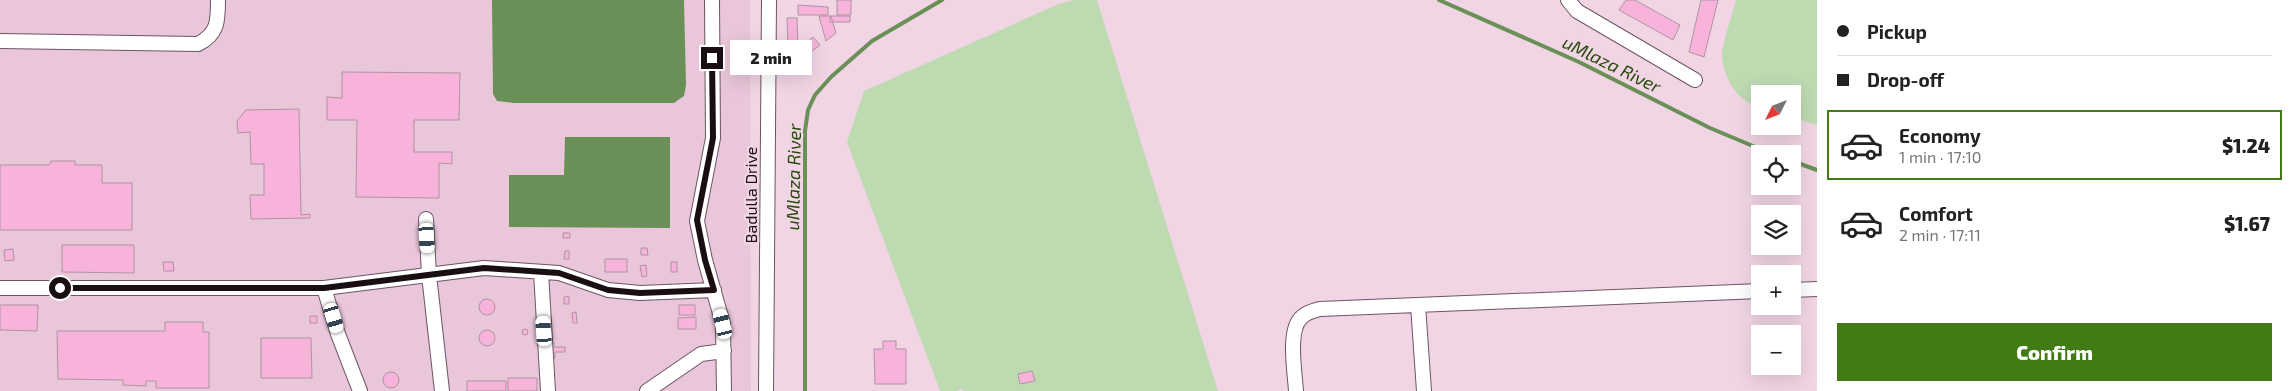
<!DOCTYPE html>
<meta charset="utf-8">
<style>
:root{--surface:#fff;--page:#f2f2f2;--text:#222;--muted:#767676;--line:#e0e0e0;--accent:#407b14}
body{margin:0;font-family:"Exo 2",sans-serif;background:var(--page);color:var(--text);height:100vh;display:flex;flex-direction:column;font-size:19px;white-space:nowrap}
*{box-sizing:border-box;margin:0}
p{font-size:16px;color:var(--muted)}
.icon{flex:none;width:28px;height:28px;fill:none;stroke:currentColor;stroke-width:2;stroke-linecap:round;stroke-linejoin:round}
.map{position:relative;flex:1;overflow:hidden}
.sheet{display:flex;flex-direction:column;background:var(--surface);width:475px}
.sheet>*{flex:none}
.banner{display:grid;align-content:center;height:110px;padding:0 20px;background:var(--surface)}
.needle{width:32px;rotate:228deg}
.fabs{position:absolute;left:1751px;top:85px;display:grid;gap:10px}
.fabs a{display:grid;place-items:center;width:50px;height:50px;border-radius:0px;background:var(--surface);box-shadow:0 5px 20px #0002;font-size:25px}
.end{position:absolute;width:22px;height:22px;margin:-11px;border:6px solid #180e14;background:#fff;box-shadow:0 0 0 2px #fff}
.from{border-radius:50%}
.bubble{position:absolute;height:35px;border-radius:0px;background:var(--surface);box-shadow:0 5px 20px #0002;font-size:16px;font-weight:800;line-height:35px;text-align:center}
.car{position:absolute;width:15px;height:30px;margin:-15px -8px;border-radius:6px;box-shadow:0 0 4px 1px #0007;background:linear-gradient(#fff 24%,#345 0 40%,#fff 0 76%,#345 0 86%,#fff 0)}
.banner b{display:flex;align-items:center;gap:18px;height:48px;font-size:19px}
.banner b+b{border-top:1px solid var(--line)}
.banner i{width:12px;height:12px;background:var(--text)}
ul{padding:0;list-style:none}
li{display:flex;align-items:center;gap:15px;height:70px;margin:0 10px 8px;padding:0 10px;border:2px solid transparent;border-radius:0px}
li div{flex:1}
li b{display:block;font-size:19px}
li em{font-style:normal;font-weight:800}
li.selected{border-color:var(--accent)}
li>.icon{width:45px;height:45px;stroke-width:1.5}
.button{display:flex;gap:10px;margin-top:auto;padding:10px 20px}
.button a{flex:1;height:58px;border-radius:0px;background:var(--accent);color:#fff;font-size:20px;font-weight:800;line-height:58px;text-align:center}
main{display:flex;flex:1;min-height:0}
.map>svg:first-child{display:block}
.built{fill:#e9c6d9}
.green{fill:#bedab1}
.water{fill:#6a9057}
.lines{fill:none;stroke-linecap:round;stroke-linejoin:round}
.stream{stroke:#6a9057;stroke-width:4}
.building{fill:#f7b3d9;stroke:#ae94a2}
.minor-casing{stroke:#6d5562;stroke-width:16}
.minor{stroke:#fff;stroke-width:14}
.route{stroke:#180e14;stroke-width:6}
.labels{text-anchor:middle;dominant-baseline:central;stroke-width:4.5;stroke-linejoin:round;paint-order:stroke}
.street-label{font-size:16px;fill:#180e14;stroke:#f1d5e4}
.water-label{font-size:18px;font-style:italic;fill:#274b0d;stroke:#f1d5e4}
</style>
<main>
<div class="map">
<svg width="1817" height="391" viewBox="0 0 1817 391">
<rect width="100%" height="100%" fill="#f1d5e4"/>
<path class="built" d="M0,0H750L751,391H0Z"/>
<path class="green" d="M1076,0H1097L1218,391H963V389L956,391H940L847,142L864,91L1061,3Z
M1736,0H1817V125L1793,118L1792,94H1760V108C1738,101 1725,81 1722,58C1721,46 1733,13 1736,0Z"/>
<path class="water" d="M492,0H684L686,85L684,96L674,103H514L497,101L493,94Z
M565,137H670V228L509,227V175H564Z"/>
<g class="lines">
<path class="stream" d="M1439,0L1579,62L1710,128L1772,154
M1792,161L1817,170
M805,391V131L808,110L815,95L831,77L872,41L942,0"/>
</g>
<path class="building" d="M837,0H851V15H837Z
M1626,0H1635L1680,25L1673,40L1619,10Z
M1701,0H1718L1704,57L1689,52Z
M798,5L828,7V15H798Z
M819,16H831L836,33L826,41Z
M830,16H850V22H830Z
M787,18H797L798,47L788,48Z
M813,37L820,45L806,56L800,48Z
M342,72L460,73L459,120H414V152H452V164L439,163V198L356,197L357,120H327V97L342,98Z
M299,109L301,215L310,214V218L251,219L250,195H264V164H251L250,132L238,133L237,121L246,110Z
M51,161H75V165H102V183H132V230H0V165H49Z
M563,233H570V238H563Z
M62,245H134V273L62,272Z
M641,248H647L648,255H641Z
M13,249L14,260L5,261L4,250Z
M565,251H569V259H564Z
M605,259H627V272H605Z
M163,262H173L174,271H164Z
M671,262H677V272H671Z
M646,265L647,276L642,277L640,266Z
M569,296V304H564V297Z
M479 307a8 8 0 1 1 16 0a8 8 0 1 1-16 0Z
M0,305H38L37,331L0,330Z
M679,305H695V315H679Z
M576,312L577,323H573L572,313Z
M310,316H317V323H310Z
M696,317V329H678V318Z
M165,322H203V332H209V388H156V381H146V386L123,385V380L58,379L57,331H165Z
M522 332a3 3 0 1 1 6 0a3 3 0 1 1-6 0Z
M479 338a8 8 0 1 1 16 0a8 8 0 1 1-16 0Z
M261,338H311L312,378H261Z
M883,341H896V349H906V384H875L874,349H883Z
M554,343V347H565V352H555V358H539L551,344Z
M1032,371L1035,381L1020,384L1018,374Z
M383 380a8 8 0 1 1 16 0a8 8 0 1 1-16 0Z
M508,378H537V391H508Z
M467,381H506V391H467Z"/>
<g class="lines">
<defs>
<path id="minor" d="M712,0L713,138L697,221L705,260L723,324L724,391
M1568,0L1577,11L1695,80
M0,41L198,44C218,34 218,21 218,0
M426,219L429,275L442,391
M541,272L548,391
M0,288H324L484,268L559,273L608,290L640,293L714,290
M324,288L338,334L360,391
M1792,290L1817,289
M1418,305L1424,391
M647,391L701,354L724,351
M766,391L769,0
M1296,391C1295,373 1287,329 1302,317C1307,312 1313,311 1320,309L1760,291"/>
</defs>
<use href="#minor" class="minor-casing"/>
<use href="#minor" class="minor"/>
</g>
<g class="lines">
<path class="route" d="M60,288H324L484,268L559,273L608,290L640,293L714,290L705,260L697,220L713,138L712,58"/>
</g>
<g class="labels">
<g class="street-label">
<text transform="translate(750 195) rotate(-90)">Badulla Drive</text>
</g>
<g class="water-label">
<text transform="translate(1612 64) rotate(26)">uMlaza River</text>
<text transform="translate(793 177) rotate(-89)">uMlaza River</text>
</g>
</g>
</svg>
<div class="fabs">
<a><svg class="needle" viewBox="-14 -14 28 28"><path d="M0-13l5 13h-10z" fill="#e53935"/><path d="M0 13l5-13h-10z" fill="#767676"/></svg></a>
<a><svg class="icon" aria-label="locate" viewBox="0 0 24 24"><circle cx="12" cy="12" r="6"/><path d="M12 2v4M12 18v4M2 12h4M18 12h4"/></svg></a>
<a><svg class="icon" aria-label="layers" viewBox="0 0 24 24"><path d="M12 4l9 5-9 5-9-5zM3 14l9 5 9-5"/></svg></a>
<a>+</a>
<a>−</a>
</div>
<i class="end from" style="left:60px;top:288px"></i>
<i class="end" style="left:712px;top:58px"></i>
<div class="bubble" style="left:730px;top:40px;width:82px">2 min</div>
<i class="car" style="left:427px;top:238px;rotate:176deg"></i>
<i class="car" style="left:334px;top:318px;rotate:163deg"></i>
<i class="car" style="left:723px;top:324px;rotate:346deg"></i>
<i class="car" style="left:544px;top:331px;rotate:356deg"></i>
</div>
<section class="sheet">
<div class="banner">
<b><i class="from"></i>Pickup</b>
<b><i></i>Drop-off</b>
</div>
<ul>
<li class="selected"><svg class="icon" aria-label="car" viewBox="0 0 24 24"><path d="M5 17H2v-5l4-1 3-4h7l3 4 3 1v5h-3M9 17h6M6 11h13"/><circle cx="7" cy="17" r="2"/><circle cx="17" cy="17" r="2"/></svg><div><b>Economy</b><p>1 min · 17:10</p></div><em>$1.24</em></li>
<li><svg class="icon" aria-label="car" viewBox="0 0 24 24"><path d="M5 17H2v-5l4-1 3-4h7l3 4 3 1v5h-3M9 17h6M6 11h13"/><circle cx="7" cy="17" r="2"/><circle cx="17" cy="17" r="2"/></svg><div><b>Comfort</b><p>2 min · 17:11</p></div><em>$1.67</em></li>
</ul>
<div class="button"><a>Confirm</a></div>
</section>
</main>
